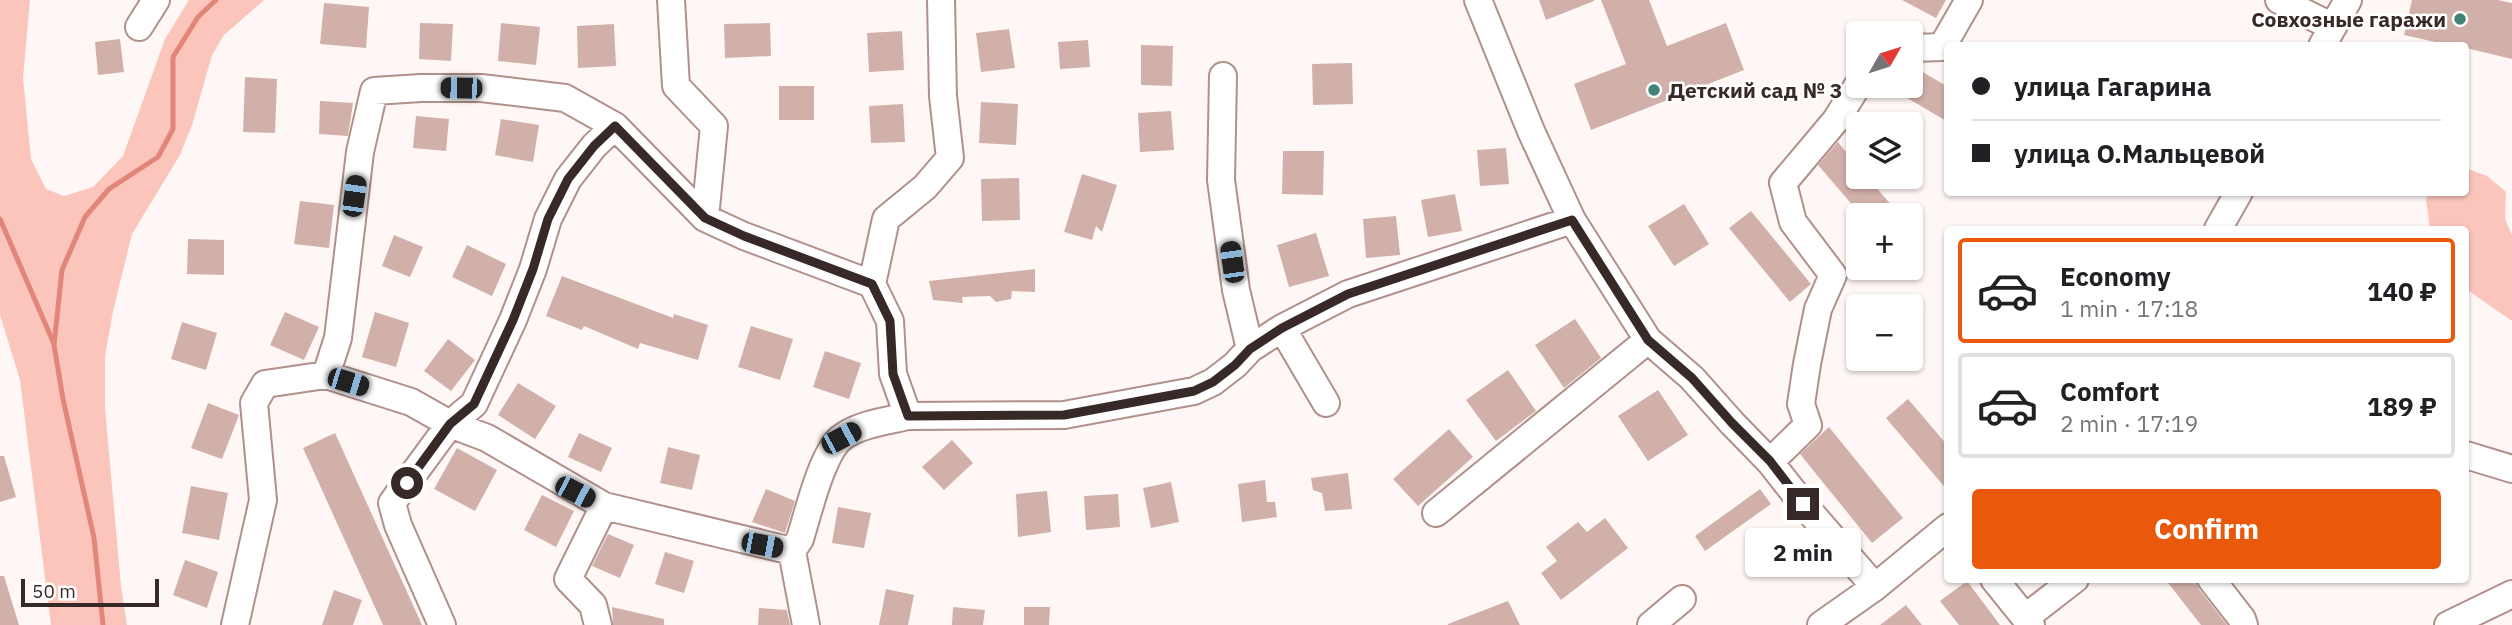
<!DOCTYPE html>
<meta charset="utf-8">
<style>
:root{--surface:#fff;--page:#f6f6f6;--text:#202124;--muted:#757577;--line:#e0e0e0;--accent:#ea580c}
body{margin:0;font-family:"IBM Plex Sans",sans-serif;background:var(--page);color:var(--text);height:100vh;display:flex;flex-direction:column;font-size:26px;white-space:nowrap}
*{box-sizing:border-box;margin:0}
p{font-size:23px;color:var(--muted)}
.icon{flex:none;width:38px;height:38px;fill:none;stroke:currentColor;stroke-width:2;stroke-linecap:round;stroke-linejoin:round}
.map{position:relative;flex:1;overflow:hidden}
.panel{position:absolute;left:1944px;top:226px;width:525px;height:357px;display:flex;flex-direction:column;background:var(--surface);border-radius:7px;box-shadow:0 2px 5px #0004}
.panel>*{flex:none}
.banner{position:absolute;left:1944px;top:42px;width:525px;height:154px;border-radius:7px;box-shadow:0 2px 5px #0004;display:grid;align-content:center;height:154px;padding:0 28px;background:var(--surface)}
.needle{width:46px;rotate:51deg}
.fabs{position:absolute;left:1846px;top:21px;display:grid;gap:14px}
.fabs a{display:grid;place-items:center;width:77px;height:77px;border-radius:7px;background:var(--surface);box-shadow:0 2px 5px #0004;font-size:35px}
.scale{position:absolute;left:21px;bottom:18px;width:138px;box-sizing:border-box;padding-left:7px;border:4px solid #372927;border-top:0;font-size:19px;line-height:24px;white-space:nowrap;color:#372927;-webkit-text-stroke:5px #fff;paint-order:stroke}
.end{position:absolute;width:32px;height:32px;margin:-16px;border:9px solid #372927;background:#fff;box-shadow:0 0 0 4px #fff}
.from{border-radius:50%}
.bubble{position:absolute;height:49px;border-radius:7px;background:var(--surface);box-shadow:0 2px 5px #0004;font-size:23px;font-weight:700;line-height:49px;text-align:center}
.car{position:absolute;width:21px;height:42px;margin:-21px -10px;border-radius:9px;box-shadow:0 0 5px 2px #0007;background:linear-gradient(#222 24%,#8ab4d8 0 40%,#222 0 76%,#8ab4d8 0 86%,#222 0)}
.banner b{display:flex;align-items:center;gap:24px;height:66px;font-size:26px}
.banner b+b{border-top:2px solid var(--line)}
.banner i{width:18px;height:18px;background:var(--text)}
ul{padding:12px 0 0;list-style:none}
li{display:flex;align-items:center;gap:21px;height:105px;margin:0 14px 10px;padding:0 14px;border:4px solid var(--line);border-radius:7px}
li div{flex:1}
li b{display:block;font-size:26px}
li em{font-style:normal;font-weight:700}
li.active{border-color:var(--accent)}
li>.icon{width:63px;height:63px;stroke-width:1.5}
.button{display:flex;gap:14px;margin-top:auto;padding:14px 28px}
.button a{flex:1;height:80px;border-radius:7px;background:var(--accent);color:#fff;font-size:28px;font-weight:700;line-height:80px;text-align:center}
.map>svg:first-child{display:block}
.green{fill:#fbc5bc}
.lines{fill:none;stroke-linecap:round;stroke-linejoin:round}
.stream{stroke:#e18678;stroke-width:5}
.building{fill:#d2b0aa}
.minor-casing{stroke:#b1908a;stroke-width:30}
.minor{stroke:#fff;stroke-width:26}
.route{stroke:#372927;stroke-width:9}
.poi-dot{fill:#408477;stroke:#fff;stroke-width:2.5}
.labels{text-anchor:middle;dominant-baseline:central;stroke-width:5;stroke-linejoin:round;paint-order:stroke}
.poi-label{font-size:21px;font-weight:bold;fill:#372927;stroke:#fff;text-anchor:end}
</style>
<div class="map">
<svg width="2512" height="625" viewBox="0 0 2512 625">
<rect width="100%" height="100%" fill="#fff7f6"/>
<path class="green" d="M0,0H30L23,78L31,159L46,189L64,196L93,187L123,156L165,39L189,0H264L224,35L212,55L192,125L180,155L132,234L113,311L105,356V408L121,586L127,625H51L20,380L0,315Z
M2466,168L2487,176L2506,192L2505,219L2512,235V321L2466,289V229H2430L2426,200L2429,193L2466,192Z"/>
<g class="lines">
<path class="stream" d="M0,219L54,344
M103,625L94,538L63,399L54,345L62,270L85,217L109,189L158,157L173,129V57L198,17L216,0"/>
</g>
<path class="building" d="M1539,0H1594V1L1546,20Z
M1601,0H1649L1667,46L1726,23L1744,70L1591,130L1574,84L1626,64Z
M1902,0H1946L1936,18Z
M2412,0H2498L2512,3V59L2466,48V46H2453L2404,35Z
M324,3L369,7L366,48L320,44Z
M420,23L453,24L451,61L419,59Z
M501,23L540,27L536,65L498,61Z
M770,23L771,56L725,58L724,24Z
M614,24L616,66L578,68L577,26Z
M1009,29L1015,68L981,72L976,33Z
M902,31L904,70L869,72L867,33Z
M120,39L124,72L98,75L95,42Z
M1088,40L1090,67L1060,69L1058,42Z
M1141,45L1173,46L1172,86L1141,85Z
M1352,63L1353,104L1313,105L1312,64Z
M1911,65L1948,87V122L1887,86H1911Z
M245,77L277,79L275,133L243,132Z
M779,86H814V120H779Z
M320,101L353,103L348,136L319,134Z
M981,102L1018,104L1016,145L979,143Z
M903,104L905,142L871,143L869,106Z
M1171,111L1174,150L1140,152L1138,113Z
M416,116L449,119L446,151L413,148Z
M501,119L539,125L533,162L495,155Z
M1838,142L1858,167V177H1867L1900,215H1861L1818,165Z
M1506,148L1509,184L1480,186L1477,150Z
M1283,151H1324L1323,195L1282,194Z
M1082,174L1117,185L1102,232L1096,226L1092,240L1064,232Z
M1019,178L1020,220L982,221L981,179Z
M1455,194L1462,231L1428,237L1421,200Z
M300,201L334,205L329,248L294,244Z
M1684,204L1709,244L1674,266L1648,226Z
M1751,211L1811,284L1790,302L1729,228Z
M1396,216L1400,255L1366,258L1363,219Z
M1316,233L1329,276L1289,287L1277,245Z
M394,235L423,247L410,277L382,266Z
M188,239L224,240V275L187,274Z
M467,245L506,264L492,296L452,277Z
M1035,269V292L1012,291L1011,299L996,302L990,296L962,297L963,303L933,300L929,281Z
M562,276L673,318L674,314L708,325L698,360L640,343L638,349L584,326L582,330L546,316Z
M285,312L319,327L304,360L270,345Z
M375,312L409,323L396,367L362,357Z
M1575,319L1601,358L1564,388L1535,345Z
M182,322L217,333L206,370L171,359Z
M751,326L793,339L780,380L738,367Z
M448,339L475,360L451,391L424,371Z
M825,351L861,363L849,399L813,387Z
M1508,370L1536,411L1496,441L1466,400Z
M518,383L556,406L535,439L498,415Z
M1658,390L1688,435L1648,461L1618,416Z
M1908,399L1948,446V491L1886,418Z
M208,403L239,415L222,459L191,448Z
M1829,427L1903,518L1872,543L1800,454Z
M1449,429L1473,457L1418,506L1393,479Z
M335,433L422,625H383L303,448Z
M579,433L612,448L601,472L568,457Z
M952,440L973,463L944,490L922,467Z
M668,447L700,455L692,490L660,483Z
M457,448L497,470L475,511L434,489Z
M0,456H4L16,497L0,502Z
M1348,473L1352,509L1325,511L1322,493L1313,490L1311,478Z
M1265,480L1267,502H1275L1277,517L1242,522L1238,484Z
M1171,482L1179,522L1151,528L1143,488Z
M191,486L228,493L219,540L182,533Z
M766,489L795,501L785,533L752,522Z
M1760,489L1771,504L1705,551L1695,536Z
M1047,491L1051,532L1018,537L1016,494Z
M1118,494L1120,527L1086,530L1084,496Z
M542,495L574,511L556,547L524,530Z
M838,507L871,513L864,548L832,543Z
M1605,518L1628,548L1561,600L1541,573L1557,561L1546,547L1578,522L1587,532Z
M608,534L634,545L620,578L592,566Z
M665,552L694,561L684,593L655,584Z
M185,560L218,572L207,608L173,595Z
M0,576H4L19,625H0Z
M2165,579H2196L2199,589L2227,625H2201Z
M1967,581L2000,625H1959L1940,601Z
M886,589L914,595L908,625H879Z
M334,590L362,600L353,625H322Z
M1508,601L1520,625H1448V624Z
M1906,605L1922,625H1880Z
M612,607L664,619V625H613Z
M953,607L985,610L983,625H952Z
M1024,607H1050L1049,625H1024Z
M759,608L787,610L790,625H758Z"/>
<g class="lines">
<defs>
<path id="minor" d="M671,0L676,86L714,126L705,218
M1478,0L1531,131L1572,220L1648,340L1692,378L1732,423L1770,462L1803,504L1875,587
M2279,0L2333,27
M139,27L156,0
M2322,46L2348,0
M1911,48L1942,47L1969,0
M1223,76L1221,180L1236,290L1250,349
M2218,229L2239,192
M872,284L886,219L925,187L950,158L943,96L941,0
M1282,328L1326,403
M326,375L338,338L360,152L374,91L421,88H481L565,98L615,126L705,218L744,236L872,284L890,321L893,374L908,416L1064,415L1194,391L1213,382L1235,365L1250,349L1282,328L1348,294L1572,220
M2466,455L2512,469
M1770,462L1808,425L1801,404L1807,364L1818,309L1833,275L1793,222L1783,183L1836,120L1858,85
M1436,513L1648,340
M792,551L806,625
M1994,579L2031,625
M2211,579L2242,619L2244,625
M2026,617L2075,579
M235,625L263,500L254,403L265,384L326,375L411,402L450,424L487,438L604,506L792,551L800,539C808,513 822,454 841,438C859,424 887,421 908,416
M442,625L398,525L392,503L450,424L474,404L513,320L533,269L548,219L568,179L594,146L615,126
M598,625L593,605L568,579L604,506
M1651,625L1682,599
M1821,625L1875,587L1948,527
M2448,625L2512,594"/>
</defs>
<use href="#minor" class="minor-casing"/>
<use href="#minor" class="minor"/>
</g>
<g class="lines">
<path class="route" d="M407,483L450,424L474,404L513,320L533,269L548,219L568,179L594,146L615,126L705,218L744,236L872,284L890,321L893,374L908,416L1064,415L1194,391L1213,382L1235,365L1250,349L1282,328L1348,294L1572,220L1648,340L1692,378L1732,423L1770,461L1803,504"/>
</g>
<g class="poi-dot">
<circle cx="2460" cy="19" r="7"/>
<circle cx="1654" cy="90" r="7"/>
</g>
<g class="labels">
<g class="poi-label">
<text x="2446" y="19">Совхозные гаражи</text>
<text x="1668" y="90" text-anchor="start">Детский сад № 3</text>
</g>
</g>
</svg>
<div class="fabs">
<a><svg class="needle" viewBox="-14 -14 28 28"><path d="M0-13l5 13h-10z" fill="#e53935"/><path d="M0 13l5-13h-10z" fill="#757577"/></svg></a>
<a><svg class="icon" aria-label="layers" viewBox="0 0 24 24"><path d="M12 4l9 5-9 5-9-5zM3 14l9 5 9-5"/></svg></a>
<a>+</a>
<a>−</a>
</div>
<div class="scale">50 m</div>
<i class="end from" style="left:407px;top:483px"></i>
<i class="end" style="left:1803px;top:504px"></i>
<div class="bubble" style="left:1745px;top:528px;width:116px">2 min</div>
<i class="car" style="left:461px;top:88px;rotate:271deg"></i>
<i class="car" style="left:354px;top:196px;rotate:8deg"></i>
<i class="car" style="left:1232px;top:262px;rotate:352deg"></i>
<i class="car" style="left:348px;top:382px;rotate:107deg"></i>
<i class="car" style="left:841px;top:438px;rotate:62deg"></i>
<i class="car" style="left:575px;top:492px;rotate:117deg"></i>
<i class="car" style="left:762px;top:545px;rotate:101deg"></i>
<div class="banner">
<b><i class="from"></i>улица Гагарина</b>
<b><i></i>улица О.Мальцевой</b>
</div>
<section class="panel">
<ul>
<li class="active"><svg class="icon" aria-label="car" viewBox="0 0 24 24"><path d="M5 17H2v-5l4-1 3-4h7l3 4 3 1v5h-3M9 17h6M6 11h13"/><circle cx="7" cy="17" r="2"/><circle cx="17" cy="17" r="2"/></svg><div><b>Economy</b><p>1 min · 17:18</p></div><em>140 ₽</em></li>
<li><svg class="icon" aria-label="car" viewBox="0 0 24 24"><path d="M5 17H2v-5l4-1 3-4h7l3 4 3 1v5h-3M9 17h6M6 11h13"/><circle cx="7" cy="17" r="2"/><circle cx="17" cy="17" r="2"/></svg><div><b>Comfort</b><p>2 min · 17:19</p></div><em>189 ₽</em></li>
</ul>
<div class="button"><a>Confirm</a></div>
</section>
</div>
